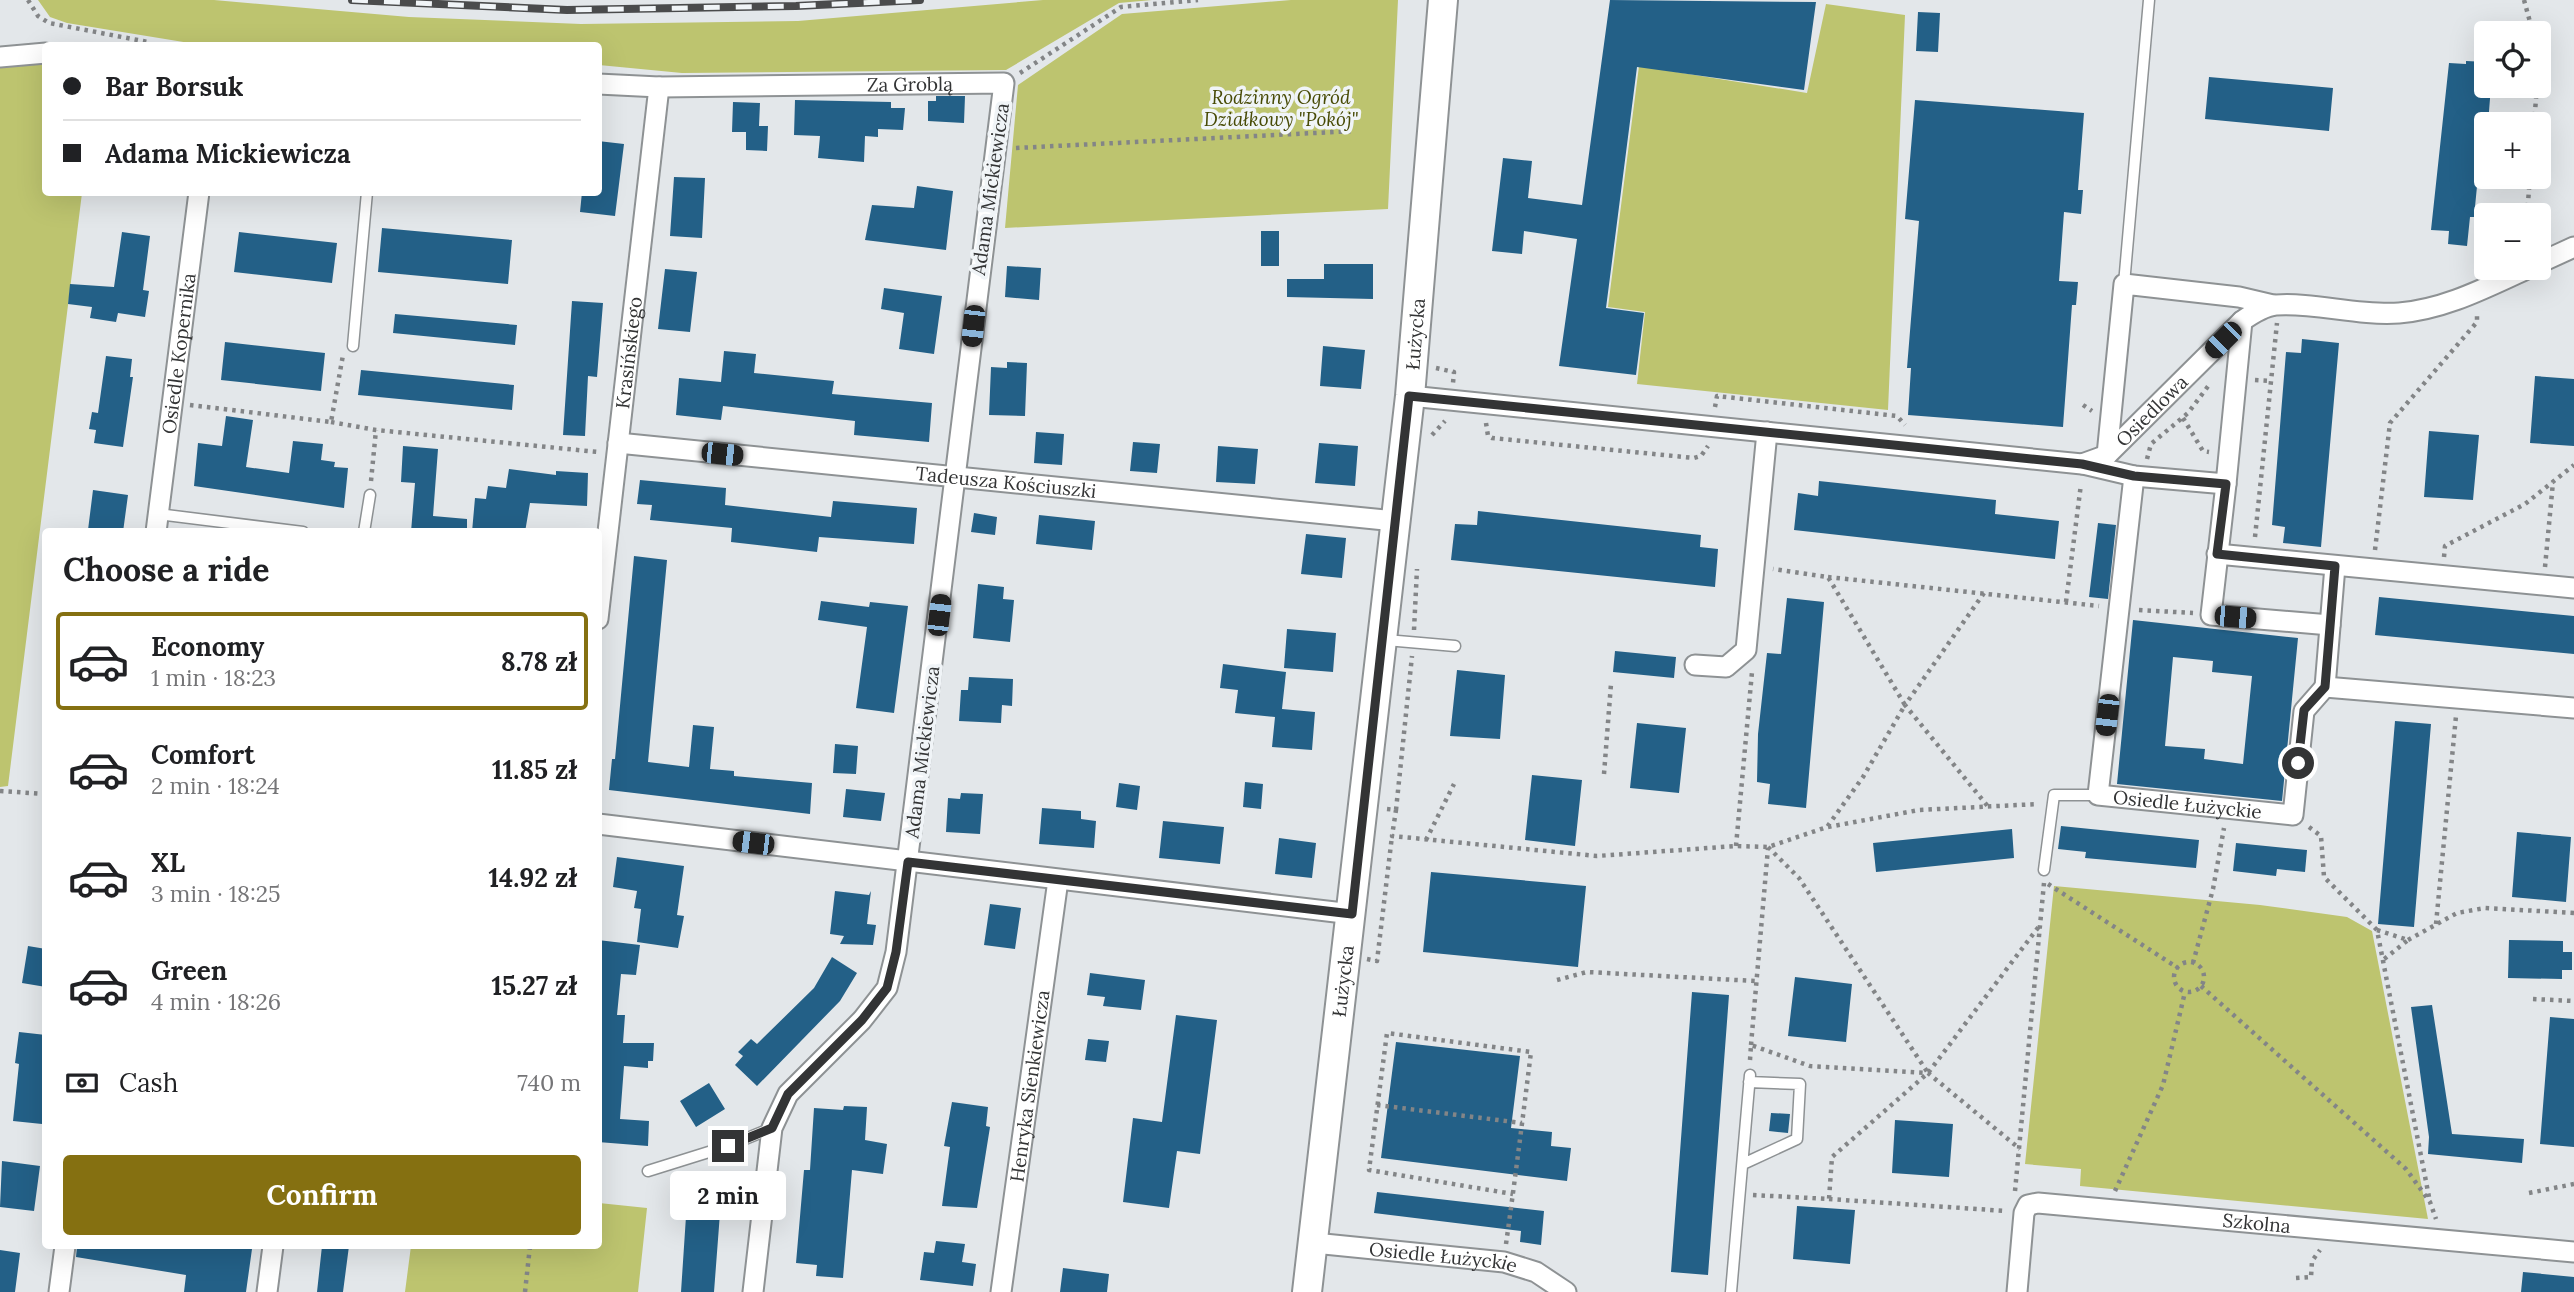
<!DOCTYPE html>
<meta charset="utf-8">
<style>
:root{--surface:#fff;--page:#f2f2f2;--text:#202124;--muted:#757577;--line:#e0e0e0;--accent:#857011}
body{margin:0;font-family:Lora,serif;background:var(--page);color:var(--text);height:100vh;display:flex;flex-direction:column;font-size:26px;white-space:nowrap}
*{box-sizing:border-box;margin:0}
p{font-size:23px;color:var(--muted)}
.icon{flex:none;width:38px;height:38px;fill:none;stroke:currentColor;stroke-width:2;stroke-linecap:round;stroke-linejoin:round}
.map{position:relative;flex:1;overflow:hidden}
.sheet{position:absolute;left:42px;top:528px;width:560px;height:721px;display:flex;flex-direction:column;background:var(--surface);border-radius:7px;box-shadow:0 7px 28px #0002}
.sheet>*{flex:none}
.guide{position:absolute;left:42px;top:42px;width:560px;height:154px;border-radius:7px;box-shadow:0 7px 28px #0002;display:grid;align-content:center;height:154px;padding:0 21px;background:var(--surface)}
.fabs{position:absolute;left:2474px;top:21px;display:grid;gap:14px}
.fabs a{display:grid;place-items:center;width:77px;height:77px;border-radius:7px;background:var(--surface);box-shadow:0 7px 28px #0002;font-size:35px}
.end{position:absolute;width:32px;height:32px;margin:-16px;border:9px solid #333435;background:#fff;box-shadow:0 0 0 4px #fff}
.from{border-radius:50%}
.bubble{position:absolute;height:49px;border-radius:7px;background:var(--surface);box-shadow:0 7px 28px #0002;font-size:23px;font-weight:700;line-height:49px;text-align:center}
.car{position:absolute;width:21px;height:42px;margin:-21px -10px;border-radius:9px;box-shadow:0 0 5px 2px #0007;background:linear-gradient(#222 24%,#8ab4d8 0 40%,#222 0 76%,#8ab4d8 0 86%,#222 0)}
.guide b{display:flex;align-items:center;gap:24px;height:66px;font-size:26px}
.guide b+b{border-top:2px solid var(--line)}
.guide i{width:18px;height:18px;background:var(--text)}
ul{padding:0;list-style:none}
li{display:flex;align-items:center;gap:21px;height:98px;margin:0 14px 10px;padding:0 7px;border:4px solid transparent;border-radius:7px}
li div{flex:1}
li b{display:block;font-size:26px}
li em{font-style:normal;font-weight:700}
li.active{border-color:var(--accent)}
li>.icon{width:63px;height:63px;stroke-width:1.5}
h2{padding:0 21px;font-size:32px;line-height:84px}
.pay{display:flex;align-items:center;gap:18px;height:77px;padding:0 21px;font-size:26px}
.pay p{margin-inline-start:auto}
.button{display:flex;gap:14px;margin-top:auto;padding:14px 21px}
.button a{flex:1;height:80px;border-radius:7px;background:var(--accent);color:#fff;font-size:28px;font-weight:700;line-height:80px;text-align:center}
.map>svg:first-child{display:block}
.green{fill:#bdc46f}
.building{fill:#236087;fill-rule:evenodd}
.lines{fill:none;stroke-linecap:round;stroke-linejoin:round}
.lane-casing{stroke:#8e9294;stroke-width:13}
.street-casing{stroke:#8e9294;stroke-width:23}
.secondary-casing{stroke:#8e9294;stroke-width:32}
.path{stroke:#838587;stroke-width:4.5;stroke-dasharray:3.5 5;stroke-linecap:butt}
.lane{stroke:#fff;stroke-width:10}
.street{stroke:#fff;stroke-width:19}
.secondary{stroke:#fff;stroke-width:28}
.rail-casing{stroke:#4a4b4c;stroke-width:8}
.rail{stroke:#f0f4f7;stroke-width:5;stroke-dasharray:16;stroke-linecap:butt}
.route{stroke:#333435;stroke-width:9}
.labels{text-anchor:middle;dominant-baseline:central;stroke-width:7;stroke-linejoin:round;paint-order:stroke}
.street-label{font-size:19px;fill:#333435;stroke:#f0f4f7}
.park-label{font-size:19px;font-style:italic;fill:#474a05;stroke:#f0f4f7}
</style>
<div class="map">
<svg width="2574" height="1292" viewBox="0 0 2574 1292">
<rect width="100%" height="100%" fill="#e3e7ea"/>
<path class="green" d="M38,0H214L409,17L581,24L798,21L1043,0H1152L1119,3L1006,70L682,73L599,65L598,46H208L67,23L50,17Z
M1291,0H1398L1388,209L1005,228L1018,85L1122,14Z
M1826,4L1905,15L1888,410L1637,384L1645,312L1608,307L1639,66L1807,93Z
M45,64L46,192L82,193L8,786L0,787V68Z
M2054,886L2260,905L2347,917L2372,931L2428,1219L2080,1186L2081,1169L2025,1164Z
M599,1203L647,1208L638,1292H405L411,1246H598Z"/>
<path class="building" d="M1610,0L1816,2L1804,90L1637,67L1606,308L1644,313L1636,375L1559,366L1577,239L1524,231L1522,254L1492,251L1503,158L1532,161L1528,198L1582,205Z
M1918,12L1940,13L1938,52L1916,51Z
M2466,61L2487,62V86H2491L2488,124L2483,125L2474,217H2470L2467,246L2448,244L2449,231L2431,230L2449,63L2466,64Z
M2209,77L2333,88L2329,131L2205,119Z
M936,96H965L964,123L928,121V101H936Z
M795,100L891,102V108H905L903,130L878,129V137L865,136L864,162L818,158L820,136L794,135Z
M1915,100L2084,113L2078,190H2083L2081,214L2064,212L2059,281L2078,282L2076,305H2072L2063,427L1908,415L1911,368H1907L1919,221L1905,219Z
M733,102L760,103L759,126H768L767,151L746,150V132H732Z
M598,141L624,144L615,216L580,212L582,192H598Z
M674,177L705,178L702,238L670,236Z
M917,186L953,191L946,250L865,240L872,205L914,208Z
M382,228L512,240L508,284L378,272Z
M1261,231H1279V266H1261Z
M122,232L150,236L143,290L149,291L145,317L118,313L116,322L90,318L92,307L68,304L70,284L114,287Z
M239,232L337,243L332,283L234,272Z
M1324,264H1373V299L1287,297V279H1324Z
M1007,266L1041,268L1039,300L1005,297Z
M665,269L697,272L690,332L658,329Z
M884,288L942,296L934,354L899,349L904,313L881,309Z
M572,301L603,303L597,377L588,376L585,436L563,435Z
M395,314L517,325L515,345L393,333Z
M2302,339L2339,343L2321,547L2283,543L2285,527L2272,525L2286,352L2301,353Z
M225,342L325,353L321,391L221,380Z
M1323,346L1365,350L1361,389L1320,386Z
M724,351L756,354L754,373L834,381L832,394L932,403L929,442L854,435L855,421L723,406L721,420L676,415L679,378L721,382Z
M106,356L132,359L130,377H133L123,447L94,443L96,430L89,429L92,412L98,413Z
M1007,362L1027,363L1025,416L989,415L991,367L1007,368Z
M361,370L514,385L512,410L358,395Z
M2535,376L2574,379V446L2530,443Z
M226,416L253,420L246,467L289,473L293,441L323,444L321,460L335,462L334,467L348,468L344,508L194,486L198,443L222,446Z
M2429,431L2479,435L2473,500L2424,497Z
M1036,432L1064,434L1062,465L1034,463Z
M1133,442L1160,444L1157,473L1130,471Z
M1319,443L1358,446L1355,486L1315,483Z
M403,446L438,449L433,516L467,519V532H411L415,483L401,482Z
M1218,446L1258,449L1255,484L1216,482Z
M509,469L556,475V471L588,473L587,506L530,503L525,532H472L475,498L486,499L488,486L506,488Z
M640,480L726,488L725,505L831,517L833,501L917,508L914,544L819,537L817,552L731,542L732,528L650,520L652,505L637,504Z
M1819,481L1996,500L1995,514L2059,521L2055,559L1794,530L1798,493L1818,496Z
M93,490L128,495L123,532L88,530Z
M1478,511L1701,535L1700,547L1718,549L1715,587L1451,560L1455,524L1477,525Z
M974,513L997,517L995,535L971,532Z
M1039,515L1095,521L1092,550L1036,544Z
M2098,523L2116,525L2108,599L2089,597Z
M1306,534L1346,538L1342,578L1301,574Z
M634,556L667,560L648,762L689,767L693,725L714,727L710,769L734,771V776L812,783L810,814L609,790L612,759H615Z
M978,584L1004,587L1003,599L1014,600L1010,642L973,638Z
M2379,597L2574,616V654L2375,635Z
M1787,598L1824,602L1806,808L1768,804L1770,784L1757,782L1758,734L1767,653L1781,654Z
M821,601L869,607L870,602L908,606L894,713L856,708L867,627L818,620Z
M2133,620L2298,638L2282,801L2117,784ZM2173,657L2213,661L2212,672L2252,676L2243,764L2204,759L2205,749L2165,746Z
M1287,629L1336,633L1333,672L1284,668Z
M1615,651L1676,657L1674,678L1613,672Z
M1223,664L1286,672L1282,709L1315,712L1312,750L1272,747L1275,717L1235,713L1238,690L1220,688Z
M1457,670L1505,675L1500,739L1450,736Z
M969,677L1013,679L1012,706L1002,705L1001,723L959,721L961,690H968Z
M2395,721L2431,724L2414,927L2378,924Z
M1637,723L1686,728L1679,793L1630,788Z
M835,744L858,746L856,774L833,773Z
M1532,775L1582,780L1575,846L1525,840Z
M1245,782L1263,784L1261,809L1243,807Z
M1119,783L1140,786L1137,810L1116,807Z
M846,789L885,793L881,821L843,817Z
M961,793L983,794L980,834L946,832L948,798L960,799Z
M1042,808L1081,811V819L1096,821L1094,848L1039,844Z
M1163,821L1224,827L1220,864L1159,858Z
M2061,826L2199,840L2196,868L2085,858L2086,852L2058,849Z
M2012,829L2014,858L1876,872L1873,843Z
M2517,832L2571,837L2566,902L2512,897Z
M1279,838L1316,843L1312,878L1275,874Z
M2236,843L2307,850L2305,872L2277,869L2276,876L2233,871Z
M617,857L684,866L677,915L684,916L678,948L637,942L641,909L634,908L637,891L613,887Z
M1431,872L1586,886L1578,967L1423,952Z
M835,891L869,895L871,891L867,924L876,925L873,945L840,944L844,936L830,934Z
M990,904L1021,908L1015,949L984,945Z
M598,940L640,945L636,975L621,974L617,1015H625L623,1043H654L653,1061H648V1068L624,1066L620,1119L649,1121L648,1146L598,1142Z
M2509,940L2563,941V952H2572V970H2562V979L2508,978Z
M28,946L46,949V987L22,983Z
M832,957L857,973L840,1001L757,1086L735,1065L743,1056L738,1052L751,1039L757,1044L814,988Z
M1090,973L1145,980L1141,1010L1103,1006L1105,997L1087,995Z
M1795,977L1852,984L1846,1042L1788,1036Z
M1692,992L1729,995L1708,1275L1671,1272Z
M2432,1005L2452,1134L2524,1139L2522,1163L2428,1154L2429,1137L2411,1007Z
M1176,1015L1217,1020L1200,1154L1177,1151L1169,1208L1123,1202L1133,1118L1162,1122Z
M2550,1017L2574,1019V1147L2540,1144Z
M19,1032L46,1035L42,1124L13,1121L19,1064L15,1063Z
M1088,1039L1109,1041L1106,1062L1085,1060Z
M1396,1042L1520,1056L1511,1128L1552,1132L1551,1146L1571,1148L1567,1181L1381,1158Z
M709,1083L725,1109L696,1127L680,1101Z
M952,1102L988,1107L986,1126L990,1127L977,1208L942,1206L950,1147L944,1146Z
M844,1106L867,1107L865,1140L887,1144L883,1174L852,1170L843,1278L816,1276L817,1265L796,1263L804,1170H810L814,1108L843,1110Z
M1771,1113L1790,1114L1788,1133L1769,1131Z
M1895,1120L1953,1124L1949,1177L1892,1173Z
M2,1161L40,1166L34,1211L0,1207Z
M689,1171L743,1177L741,1202L725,1201L724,1214L720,1213L714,1292H681Z
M1377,1192L1544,1211L1541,1245L1520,1242L1521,1231L1374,1213Z
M1797,1206L1855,1210L1850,1264L1793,1259Z
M936,1241L965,1244L962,1262L976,1264L973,1286L920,1280L924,1252L934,1253Z
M77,1246H231L252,1249L246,1292H184L186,1275L76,1257Z
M322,1246H349L343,1292H317Z
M0,1250L20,1253L15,1292H0Z
M1063,1268L1109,1274L1107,1292H1060Z
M2523,1272L2574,1277V1292H2521Z"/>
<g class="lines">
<defs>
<path id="lane" d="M2124,284L2149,0
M353,346L367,192
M158,514L303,532
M364,532L370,495
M1386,640L1455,646
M2044,870L2054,795H2098
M1743,1164L1797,1139L1800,1084L1749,1082
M648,1171L728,1146L772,1128
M1731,1292L1750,1075"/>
<g id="street">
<path d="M0,57L46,53"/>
<path id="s1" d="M598,84L659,87L1004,83L896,952L887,988L862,1020L788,1094L772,1128L753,1292"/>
<path d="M2539,263L2574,247"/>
<path id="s2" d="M1410,396L2082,464L2107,455L2242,321C2252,314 2264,306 2276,305C2313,302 2358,316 2399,313C2446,309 2487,287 2529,268"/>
<path id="s3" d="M618,443L1395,521"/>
<path d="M2107,455L2124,284L2239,297L2273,305"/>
<path d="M2083,464L2134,476L2226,484L2242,321"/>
<path id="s4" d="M2134,476L2098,795L2293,815L2304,711L2325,687L2574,708"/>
<path d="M2226,484L2211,615L2330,625"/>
<path id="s5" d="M156,532L199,192"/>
<path d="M2217,554L2574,588"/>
<path id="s6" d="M598,619L659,87"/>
<path d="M1695,665L1726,667L1746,650L1767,432"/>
<path d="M2325,687L2335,566"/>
<path d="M598,824L1352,914"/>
<path id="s7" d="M1314,1243L1504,1262L1536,1272L1566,1292"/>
<path d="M59,1292L65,1246"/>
<path d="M267,1292L273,1246"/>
<path id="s8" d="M1001,1292L1058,880"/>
<path id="s9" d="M2017,1292L2024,1213L2028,1205L2038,1203L2574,1252"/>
</g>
<g id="secondary">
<path id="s10" d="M1307,1292L1410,396L1443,0"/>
</g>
</defs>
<use href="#lane" class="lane-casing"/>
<use href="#street" class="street-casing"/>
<use href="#secondary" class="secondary-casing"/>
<path class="path" d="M28,0L38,16L49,23L148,42L147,46
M2524,0L2533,33
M2539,59V60
M1020,73L1121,7L1198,0
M2534,124L2537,86
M1016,148L1355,131
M2527,215L2530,177
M1436,368L1454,372L1453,383
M2255,380L2271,381
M190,405L331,422L343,355
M2083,405L2092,411
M1715,407L1717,396L1897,416L1905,425
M2183,418L2203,451L2209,452
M331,422L376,430L598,452
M1486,423L1488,436L1492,438L1694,458L1701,456L1708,446
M1432,435L1445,421
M2147,459L2151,444L2188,413L2209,385
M371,481L376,430
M2255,537L2277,323
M2375,550L2390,423L2477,322V312
M2444,557L2445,546L2525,504L2574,465
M2545,567L2553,482
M1828,577L2099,606
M1984,593L1905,705L1990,809
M2066,602L2081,484
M2139,610L2193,613
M1414,630L1417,569
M1604,774L1611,684
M0,791L46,794
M1387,809L1396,810L1392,836L1597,856L1736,846L1768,847L1827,827L1863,777L1905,705L1828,577L1773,569
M1396,810L1412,656
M1828,827L1919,810L2038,804
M2309,827L2321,836L2324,877L2377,930L2430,1202
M1426,840L1454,784
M1736,846L1752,672
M1768,847L1799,878L1928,1073
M2048,884L2178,968
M2436,924L2456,716
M2377,930L2408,940L2383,960
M2408,940L2457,913L2485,908L2574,913
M1367,959L1377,961L1392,836
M2174 977a15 15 0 1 1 30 0a15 15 0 1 1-30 0Z
M2193,963L2213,889L2224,828
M1557,980L1587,972L1755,981
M2201,986L2406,1169L2430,1202L2436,1219
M2533,999L2574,1001
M1751,1045L1768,848
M1750,1060L1751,1045L1810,1066L1928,1073L2020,1149
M1377,1105L1522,1123
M2015,1191L2044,883
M2115,1191L2163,1085L2185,992
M2529,1193L2574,1184
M1753,1195L1829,1199L1832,1157L1928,1073L2040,925
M1829,1199L2006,1211
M1506,1244C1515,1180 1523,1116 1531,1052L1387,1033L1369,1170L1513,1194
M2296,1278L2311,1277L2312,1261L2320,1250
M525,1292L530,1246"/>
<use href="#lane" class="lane"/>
<use href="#street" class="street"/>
<use href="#secondary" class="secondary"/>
<defs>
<path id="rail" d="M352,0L567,10L796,6L920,0"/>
</defs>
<use href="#rail" class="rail-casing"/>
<use href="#rail" class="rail"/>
</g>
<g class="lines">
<path class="route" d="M728,1146L772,1128L788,1094L862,1020L887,988L896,952L908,862L1352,914L1409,396L2082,464L2134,476L2226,484L2217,554L2335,566L2325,687L2304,710L2298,763"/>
</g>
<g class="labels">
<g class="street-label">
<text stroke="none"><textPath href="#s1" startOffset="312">Za Groblą</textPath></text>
<text transform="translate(990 189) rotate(-82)">Adama Mickiewicza</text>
<text stroke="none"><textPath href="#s10" startOffset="964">Łużycka</textPath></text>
<text stroke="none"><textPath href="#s5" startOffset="180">Osiedle Kopernika</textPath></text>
<text stroke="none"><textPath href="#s6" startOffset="268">Krasińskiego</textPath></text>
<text stroke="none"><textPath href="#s2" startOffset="765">Osiedlowa</textPath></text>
<text stroke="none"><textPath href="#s3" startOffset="390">Tadeusza Kościuszki</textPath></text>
<text transform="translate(922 752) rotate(-83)">Adama Mickiewicza</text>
<text stroke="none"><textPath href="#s4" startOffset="411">Osiedle Łużyckie</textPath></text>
<text stroke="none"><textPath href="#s10" startOffset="313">Łużycka</textPath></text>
<text stroke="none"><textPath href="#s8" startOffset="208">Henryka Sienkiewicza</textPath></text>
<text stroke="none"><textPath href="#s9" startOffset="318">Szkolna</textPath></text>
<text stroke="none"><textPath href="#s7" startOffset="130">Osiedle Łużyckie</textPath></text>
</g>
<g class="park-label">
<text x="1281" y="97">Rodzinny Ogród<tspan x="1281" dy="22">Działkowy "Pokój"</tspan></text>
</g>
</g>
</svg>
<div class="fabs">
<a><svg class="icon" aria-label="locate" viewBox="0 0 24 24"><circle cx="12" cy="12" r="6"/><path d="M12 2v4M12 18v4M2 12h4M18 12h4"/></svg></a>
<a>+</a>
<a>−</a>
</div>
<i class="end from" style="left:2298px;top:763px"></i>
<i class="end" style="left:728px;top:1146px"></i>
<div class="bubble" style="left:670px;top:1171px;width:116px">2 min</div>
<i class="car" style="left:973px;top:326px;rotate:186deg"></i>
<i class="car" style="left:2223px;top:340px;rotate:225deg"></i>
<i class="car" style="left:722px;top:454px;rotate:96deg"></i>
<i class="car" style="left:939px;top:615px;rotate:7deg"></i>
<i class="car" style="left:2235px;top:617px;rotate:95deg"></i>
<i class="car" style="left:2107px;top:715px;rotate:187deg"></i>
<i class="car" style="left:753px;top:843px;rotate:277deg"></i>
<div class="guide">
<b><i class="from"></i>Bar Borsuk</b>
<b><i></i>Adama Mickiewicza</b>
</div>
<section class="sheet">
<h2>Choose a ride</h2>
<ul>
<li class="active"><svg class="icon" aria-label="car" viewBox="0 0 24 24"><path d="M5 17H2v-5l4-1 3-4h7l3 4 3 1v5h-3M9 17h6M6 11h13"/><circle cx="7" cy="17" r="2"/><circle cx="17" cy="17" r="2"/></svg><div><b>Economy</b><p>1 min · 18:23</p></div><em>8.78 zł</em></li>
<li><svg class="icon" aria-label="car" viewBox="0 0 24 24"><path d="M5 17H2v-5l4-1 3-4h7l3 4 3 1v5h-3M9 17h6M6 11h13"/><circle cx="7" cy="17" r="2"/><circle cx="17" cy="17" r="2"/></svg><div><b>Comfort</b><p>2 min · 18:24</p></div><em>11.85 zł</em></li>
<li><svg class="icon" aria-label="car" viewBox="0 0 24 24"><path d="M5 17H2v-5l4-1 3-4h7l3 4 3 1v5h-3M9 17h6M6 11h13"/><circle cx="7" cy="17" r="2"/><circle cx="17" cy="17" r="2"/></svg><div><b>XL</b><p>3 min · 18:25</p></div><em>14.92 zł</em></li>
<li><svg class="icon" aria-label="car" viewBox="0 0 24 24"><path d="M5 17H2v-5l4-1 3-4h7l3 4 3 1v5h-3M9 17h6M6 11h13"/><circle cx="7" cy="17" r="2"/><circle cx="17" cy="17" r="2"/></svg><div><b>Green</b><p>4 min · 18:26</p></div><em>15.27 zł</em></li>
</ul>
<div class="pay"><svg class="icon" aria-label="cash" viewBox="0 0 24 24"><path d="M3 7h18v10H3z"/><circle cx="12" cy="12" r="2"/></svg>Cash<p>740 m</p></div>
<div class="button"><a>Confirm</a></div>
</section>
</div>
